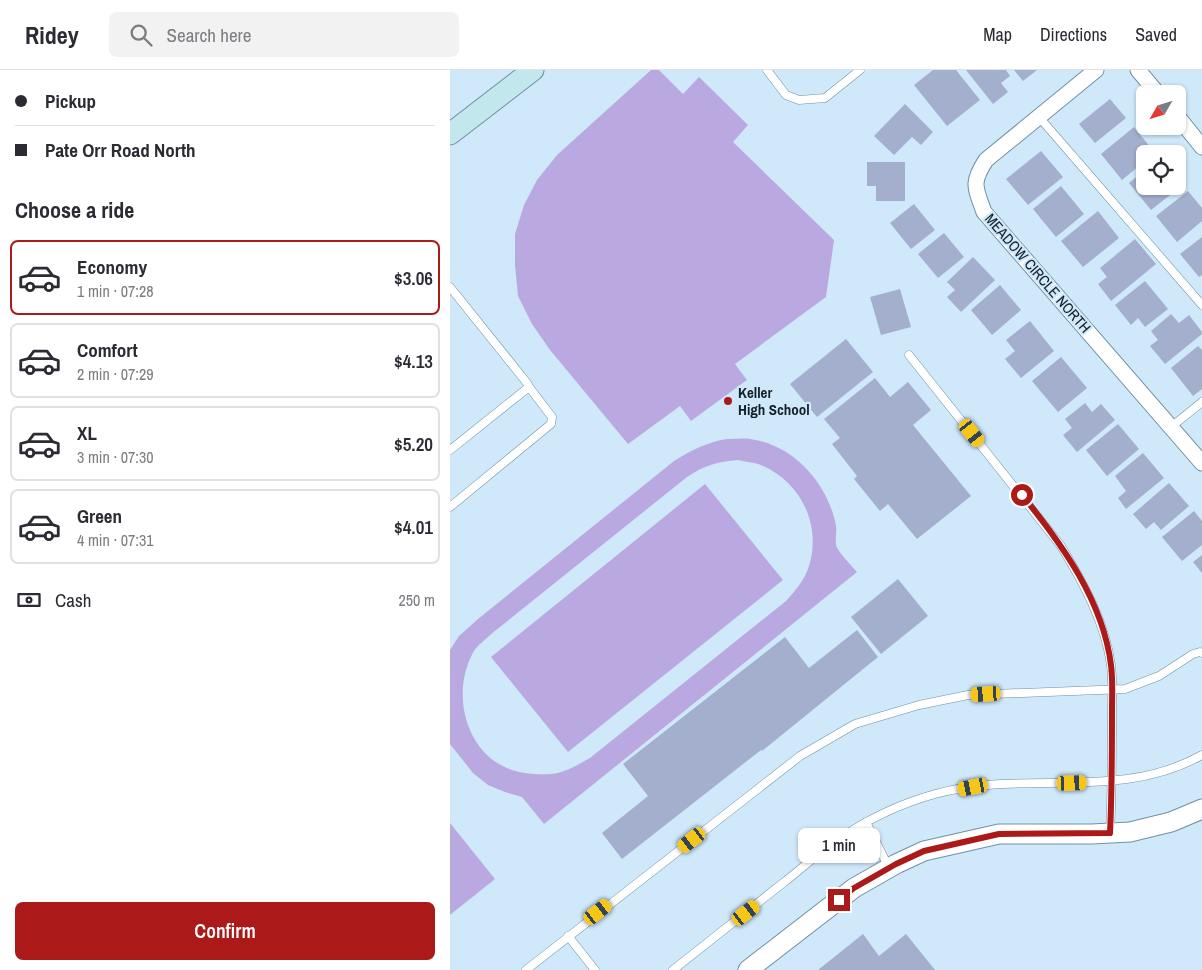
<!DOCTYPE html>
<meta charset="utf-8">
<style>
:root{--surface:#fff;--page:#f2f2f3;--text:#2b2b33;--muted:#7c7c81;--line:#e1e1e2;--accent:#ab1919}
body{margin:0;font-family:"Archivo Narrow",sans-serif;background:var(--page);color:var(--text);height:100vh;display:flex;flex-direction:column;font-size:19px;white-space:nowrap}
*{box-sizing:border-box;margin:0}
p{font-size:16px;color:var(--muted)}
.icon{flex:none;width:28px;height:28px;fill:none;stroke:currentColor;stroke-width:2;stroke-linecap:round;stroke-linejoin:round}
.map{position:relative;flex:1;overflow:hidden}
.sheet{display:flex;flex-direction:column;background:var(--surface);width:450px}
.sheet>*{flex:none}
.hud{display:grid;align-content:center;height:110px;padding:0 15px;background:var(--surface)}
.needle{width:32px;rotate:231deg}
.controls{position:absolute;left:686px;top:15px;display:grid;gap:10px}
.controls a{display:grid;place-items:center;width:50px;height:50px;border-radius:8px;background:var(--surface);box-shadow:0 1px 4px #0004;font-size:25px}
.end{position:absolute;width:22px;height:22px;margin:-11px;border:6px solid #ab1919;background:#fff;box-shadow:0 0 0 2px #fff}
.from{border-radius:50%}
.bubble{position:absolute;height:35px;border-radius:8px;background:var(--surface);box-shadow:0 1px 4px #0004;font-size:16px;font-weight:600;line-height:35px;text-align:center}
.car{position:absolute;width:15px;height:30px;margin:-15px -8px;border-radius:6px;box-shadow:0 0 4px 1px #0007;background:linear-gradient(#f5c518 24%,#345 0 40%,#f5c518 0 76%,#345 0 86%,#f5c518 0)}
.hud b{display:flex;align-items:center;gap:18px;height:48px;font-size:19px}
.hud b+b{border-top:1px solid var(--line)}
.hud i{width:12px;height:12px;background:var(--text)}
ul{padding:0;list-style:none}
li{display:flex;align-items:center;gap:15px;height:75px;margin:0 10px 8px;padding:0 5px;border:2px solid var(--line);border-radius:8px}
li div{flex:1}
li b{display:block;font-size:19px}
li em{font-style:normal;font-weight:600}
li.active{border-color:var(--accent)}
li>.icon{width:45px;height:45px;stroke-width:1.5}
h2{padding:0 15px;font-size:22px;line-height:60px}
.pay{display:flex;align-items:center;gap:12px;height:55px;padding:0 15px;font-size:19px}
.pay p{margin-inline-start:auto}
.primary-button{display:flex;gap:10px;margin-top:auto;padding:10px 15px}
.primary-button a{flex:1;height:58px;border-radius:8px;background:var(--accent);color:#fff;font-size:20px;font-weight:600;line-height:58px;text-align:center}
header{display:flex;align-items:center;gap:30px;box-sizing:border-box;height:70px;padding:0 25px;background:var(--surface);border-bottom:1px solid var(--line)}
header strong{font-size:24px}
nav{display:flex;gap:28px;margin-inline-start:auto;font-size:18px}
.search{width:350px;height:45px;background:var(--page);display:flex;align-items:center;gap:12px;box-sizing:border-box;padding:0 18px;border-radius:8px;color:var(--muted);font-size:19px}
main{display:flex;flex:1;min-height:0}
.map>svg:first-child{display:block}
.green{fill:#baa9e1;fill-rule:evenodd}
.building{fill:#a3afcd}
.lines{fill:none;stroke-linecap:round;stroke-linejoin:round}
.service-casing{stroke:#7290a5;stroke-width:9}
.minor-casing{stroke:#7290a5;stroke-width:17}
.tertiary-casing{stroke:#7290a5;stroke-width:21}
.secondary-casing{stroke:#7290a5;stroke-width:23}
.service{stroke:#fff;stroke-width:8}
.minor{stroke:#fff;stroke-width:15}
.tertiary{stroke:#fff;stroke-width:19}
.secondary{stroke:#c2e8ee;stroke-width:21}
.route{stroke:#ab1919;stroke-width:6}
.poi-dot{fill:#ab1919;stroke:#cfe8fa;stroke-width:2}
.labels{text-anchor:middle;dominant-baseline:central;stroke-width:4.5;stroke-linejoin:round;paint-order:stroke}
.street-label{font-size:15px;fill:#131f27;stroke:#cfe8fa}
.poi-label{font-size:15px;font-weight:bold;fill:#131f27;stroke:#cfe8fa;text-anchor:start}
</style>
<header>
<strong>Ridey</strong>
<div class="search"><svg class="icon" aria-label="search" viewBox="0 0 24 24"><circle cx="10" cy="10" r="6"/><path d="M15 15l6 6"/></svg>Search here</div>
<nav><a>Map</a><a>Directions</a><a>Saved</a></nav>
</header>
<main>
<section class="sheet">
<div class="hud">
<b><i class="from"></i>Pickup</b>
<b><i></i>Pate Orr Road North</b>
</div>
<h2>Choose a ride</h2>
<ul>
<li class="active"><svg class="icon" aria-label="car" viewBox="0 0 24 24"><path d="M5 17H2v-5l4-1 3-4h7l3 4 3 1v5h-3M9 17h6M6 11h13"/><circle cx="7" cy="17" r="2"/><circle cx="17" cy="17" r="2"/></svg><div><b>Economy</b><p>1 min · 07:28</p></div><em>$3.06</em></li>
<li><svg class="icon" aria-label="car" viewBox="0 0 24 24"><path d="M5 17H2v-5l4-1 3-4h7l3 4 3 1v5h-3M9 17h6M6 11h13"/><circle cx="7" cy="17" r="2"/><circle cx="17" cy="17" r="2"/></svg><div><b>Comfort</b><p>2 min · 07:29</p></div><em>$4.13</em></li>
<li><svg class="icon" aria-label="car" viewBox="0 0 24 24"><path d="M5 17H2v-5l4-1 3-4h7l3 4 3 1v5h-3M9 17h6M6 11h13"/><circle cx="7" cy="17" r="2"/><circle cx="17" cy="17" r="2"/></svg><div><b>XL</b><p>3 min · 07:30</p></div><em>$5.20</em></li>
<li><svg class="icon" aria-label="car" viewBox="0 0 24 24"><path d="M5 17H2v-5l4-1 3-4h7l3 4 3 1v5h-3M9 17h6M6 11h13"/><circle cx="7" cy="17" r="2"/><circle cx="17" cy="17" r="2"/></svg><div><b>Green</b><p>4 min · 07:31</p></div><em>$4.01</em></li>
</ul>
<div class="pay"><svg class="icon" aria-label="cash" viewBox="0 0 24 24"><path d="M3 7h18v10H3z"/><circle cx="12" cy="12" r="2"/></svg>Cash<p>250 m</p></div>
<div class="primary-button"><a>Confirm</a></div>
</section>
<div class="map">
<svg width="752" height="900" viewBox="0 0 752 900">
<rect width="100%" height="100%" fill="#cfe8fa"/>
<path class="green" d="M201,0H209L233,24L249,7L298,55L283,72L384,170L376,227L285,294L297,310L241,351L230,336L178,374L100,280L82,254L68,226L65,195V164L74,135L87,110L107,85Z
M277,369C285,369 293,368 300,369C338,374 368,403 381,438C383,443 385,450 386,456C387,462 385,469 386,475C388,482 402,496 407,502L94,754L72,727L55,722L38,715L23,703L0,674V580L9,566L28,549L224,391C242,380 257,372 277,369ZM288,390C295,392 304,392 311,395C350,411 372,454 359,496C355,509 346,520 336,531L140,688C127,695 115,703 101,704C88,705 74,704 62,700C15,684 0,622 24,581C28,575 35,570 40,565L237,407C255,395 267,392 288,390Z
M255,414L333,510L118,682L41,587Z
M0,753L45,809L0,845Z"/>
<path class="building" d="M483,0H506L530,30L497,56L464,15Z
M516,0H556L560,6L551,13L558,22L543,34Z
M564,0H587L573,11Z
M660,29L676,48L645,73L629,54Z
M455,34L483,62L471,75L462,67L444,85L424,66Z
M684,57L705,83L695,84V91L672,110L651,84Z
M591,81L613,107L578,135L556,109Z
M417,92H455V131H426V116H417Z
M695,100V116H728V108L733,115L701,140L679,113Z
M611,116L634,144L606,167L583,139Z
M738,121L752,138V151L727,172L706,146Z
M464,134L485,160L461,179L440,153Z
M648,141L669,168L633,197L611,171Z
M494,163L514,187L488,208L468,184Z
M752,167V205L749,207L730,184Z
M685,169L706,194L661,231L648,214L657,207L650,198Z
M523,187L545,210L511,242L497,227L505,220L497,212Z
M695,211L718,239L695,257L688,248L681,255L665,235Z
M550,215L571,240L542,265L521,240Z
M450,219L461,257L431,265L420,227Z
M721,244L729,253L739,245L752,262V264L715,294L700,276L708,270L701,261Z
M580,251L604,281L571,308L555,289L565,281L556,270Z
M396,269L423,302L367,347L340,314Z
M748,276L752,280V319L743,326L721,298Z
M611,287L637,318L608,342L582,311Z
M425,308L440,327L458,312L481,340L463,355L521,426L467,469L438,434L430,441L404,409L407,406L382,374L390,368L374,349Z
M635,333L642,342L651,334L665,350L627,382L613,365L622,358L615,349Z
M668,354L689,379L657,406L636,380Z
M693,383L714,408L676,439L668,428L676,421L665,406Z
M719,413L739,436L711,460L704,452L696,459L683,444Z
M744,441L752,451V475L732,491L712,467Z
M752,485V503L743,492Z
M448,509L478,546L431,584L401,547Z
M407,560L428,587L312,681L311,680L172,789L152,763L198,726L173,694L335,567L359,598Z
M413,864L429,886L456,864L485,900H368Z"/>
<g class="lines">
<defs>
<path id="service" d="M317,0L336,25L349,30L375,28L410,0
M589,47L752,235
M0,217L77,313L79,317L0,380
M459,285L611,476C633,512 655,552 661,595C663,611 662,628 662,644C662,684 662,723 660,763
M721,357L752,332
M0,437L101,354L102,347L79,317
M416,752L439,798
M118,866L145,900
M76,900L350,686L405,654L469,635L518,625L675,619L709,606L743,584L750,582L752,583
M223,900C260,871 296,842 333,813C350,800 366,785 383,773C414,751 449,734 485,724C572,699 669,732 752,685"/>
<path id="minor" d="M646,0L536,90C521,113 525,117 534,142L752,393
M688,0L708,24
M728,47L752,77"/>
<path id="tertiary" d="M298,900L404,818L446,794L474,781L549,764H642L680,762L721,752L752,739"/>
<path id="secondary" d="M0,64L83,0"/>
</defs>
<use href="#service" class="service-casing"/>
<use href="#minor" class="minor-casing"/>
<use href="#tertiary" class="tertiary-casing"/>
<use href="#secondary" class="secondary-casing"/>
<use href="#service" class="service"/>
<use href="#minor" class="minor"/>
<use href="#tertiary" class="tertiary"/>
<use href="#secondary" class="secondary"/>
</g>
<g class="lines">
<path class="route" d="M389,830L404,818L446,794L474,781L549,764L660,763C662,722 662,682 662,641C662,626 663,610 661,595C653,531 612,474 572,425"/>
</g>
<circle class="poi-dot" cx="278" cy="331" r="5"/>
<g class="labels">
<g class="street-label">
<text transform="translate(588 203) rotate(49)">MEADOW CIRCLE NORTH</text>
</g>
<g class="poi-label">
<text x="288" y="322">Keller<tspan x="288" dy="17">High School</tspan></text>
</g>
</g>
</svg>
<div class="controls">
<a><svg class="needle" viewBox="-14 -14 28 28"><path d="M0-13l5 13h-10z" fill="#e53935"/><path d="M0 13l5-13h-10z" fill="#7c7c81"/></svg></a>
<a><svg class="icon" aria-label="locate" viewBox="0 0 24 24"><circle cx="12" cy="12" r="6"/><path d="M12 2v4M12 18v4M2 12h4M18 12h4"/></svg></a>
</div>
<i class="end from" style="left:572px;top:425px"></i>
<i class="end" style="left:389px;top:830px"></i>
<div class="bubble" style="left:348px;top:758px;width:82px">1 min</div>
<i class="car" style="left:522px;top:363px;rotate:141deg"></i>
<i class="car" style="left:536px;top:624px;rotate:267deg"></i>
<i class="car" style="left:622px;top:713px;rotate:88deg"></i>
<i class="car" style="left:523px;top:717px;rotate:259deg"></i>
<i class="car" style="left:242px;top:770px;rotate:232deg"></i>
<i class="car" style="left:148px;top:842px;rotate:52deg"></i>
<i class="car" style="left:296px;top:843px;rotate:52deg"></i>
</div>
</main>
